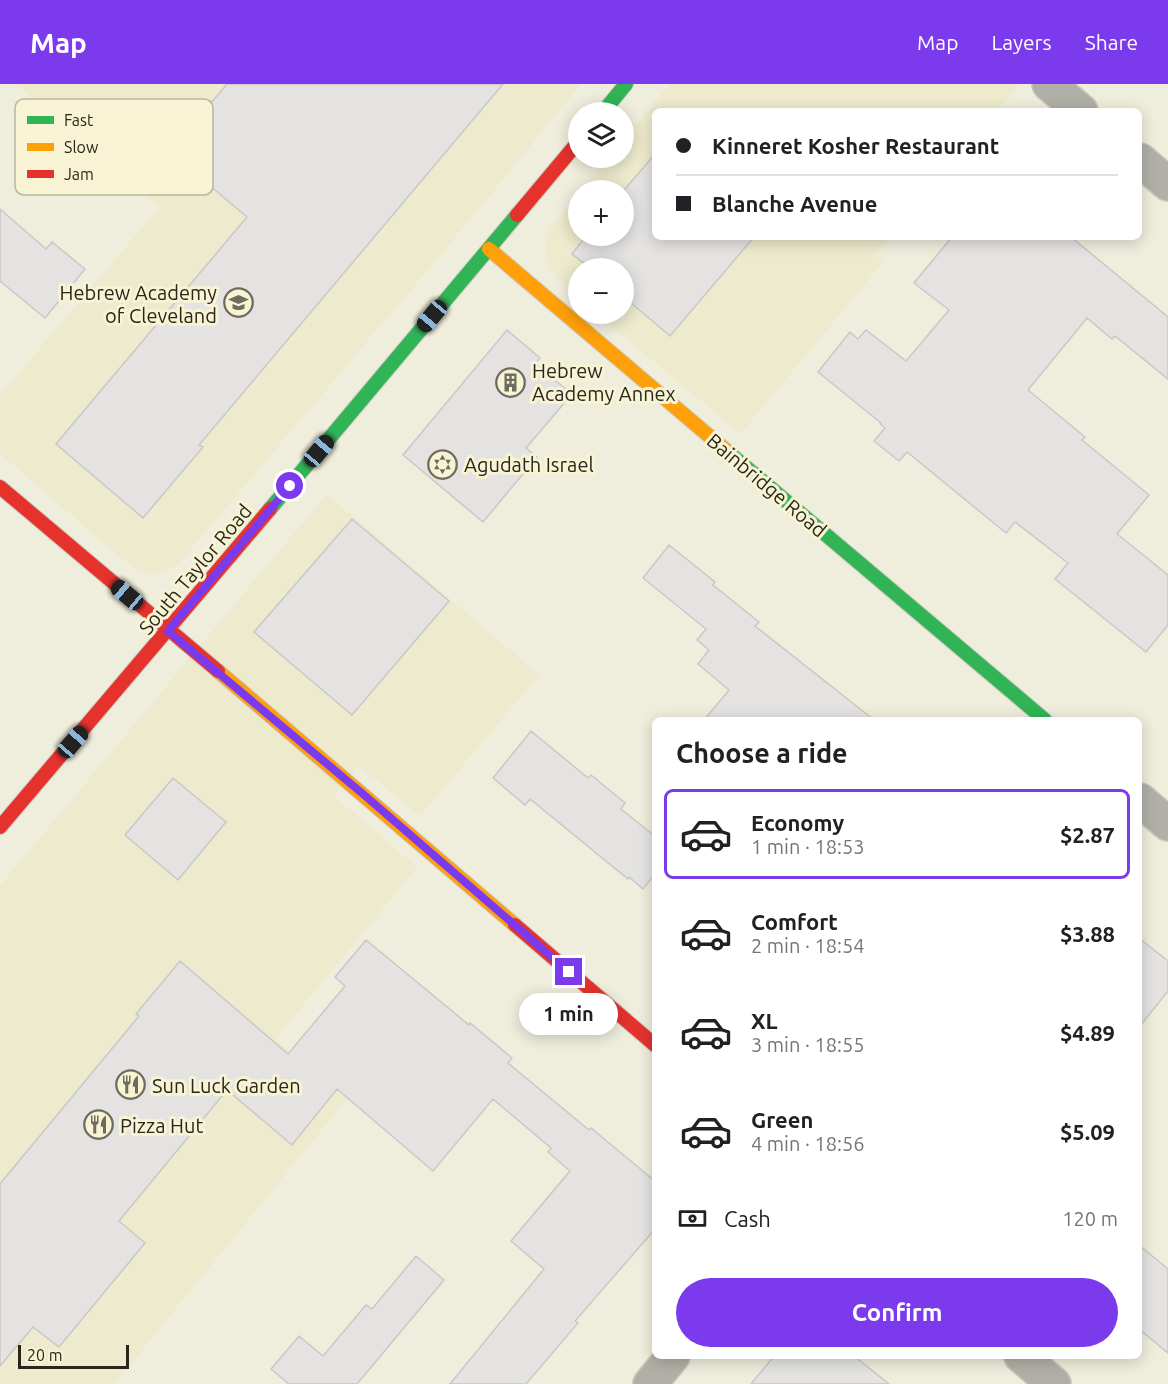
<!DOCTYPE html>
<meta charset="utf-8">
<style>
:root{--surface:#fff;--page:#f2f2f2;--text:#202124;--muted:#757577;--line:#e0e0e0;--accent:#7c3aed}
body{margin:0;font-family:Ubuntu,sans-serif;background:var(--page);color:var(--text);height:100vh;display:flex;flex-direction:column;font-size:22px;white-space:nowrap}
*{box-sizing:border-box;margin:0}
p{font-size:20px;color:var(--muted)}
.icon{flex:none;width:33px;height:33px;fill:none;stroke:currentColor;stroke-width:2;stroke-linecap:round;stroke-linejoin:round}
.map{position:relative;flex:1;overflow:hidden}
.side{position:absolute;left:652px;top:633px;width:490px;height:642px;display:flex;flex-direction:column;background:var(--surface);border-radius:9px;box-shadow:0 3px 15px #0003}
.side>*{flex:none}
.banner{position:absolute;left:652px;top:24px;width:490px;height:132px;border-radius:9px;box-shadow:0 3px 15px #0003;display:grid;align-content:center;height:132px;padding:0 24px;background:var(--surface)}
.controls{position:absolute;left:568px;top:18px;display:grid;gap:12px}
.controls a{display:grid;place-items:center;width:66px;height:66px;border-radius:50%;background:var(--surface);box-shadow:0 3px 15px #0003;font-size:30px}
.scale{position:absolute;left:18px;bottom:15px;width:111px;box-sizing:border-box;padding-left:6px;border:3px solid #29271b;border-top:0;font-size:16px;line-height:21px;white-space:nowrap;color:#29271b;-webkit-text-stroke:4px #f7f3d4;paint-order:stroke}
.end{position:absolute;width:27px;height:27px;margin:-14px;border:8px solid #7c3aed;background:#fff;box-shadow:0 0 0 3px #fff}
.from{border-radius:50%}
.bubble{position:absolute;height:42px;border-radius:21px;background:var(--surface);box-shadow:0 3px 15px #0003;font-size:20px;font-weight:700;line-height:42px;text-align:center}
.car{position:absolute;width:18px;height:36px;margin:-18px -9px;border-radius:8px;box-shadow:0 0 4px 2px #0007;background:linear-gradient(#222 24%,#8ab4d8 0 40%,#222 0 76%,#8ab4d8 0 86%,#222 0)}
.banner b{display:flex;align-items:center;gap:21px;height:57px;font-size:22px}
.banner b+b{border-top:2px solid var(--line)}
.banner i{width:15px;height:15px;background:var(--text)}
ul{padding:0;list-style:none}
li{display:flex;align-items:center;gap:18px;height:90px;margin:0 12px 9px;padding:0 12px;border:3px solid transparent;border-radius:9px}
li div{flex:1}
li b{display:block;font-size:22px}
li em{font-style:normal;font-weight:700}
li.on{border-color:var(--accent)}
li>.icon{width:54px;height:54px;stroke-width:1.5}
h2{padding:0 24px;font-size:27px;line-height:72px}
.pay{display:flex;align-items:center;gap:15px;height:66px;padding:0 24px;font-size:22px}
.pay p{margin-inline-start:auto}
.primary-button{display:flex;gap:12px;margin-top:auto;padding:12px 24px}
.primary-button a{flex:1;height:69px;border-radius:36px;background:var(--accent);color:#fff;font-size:24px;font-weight:700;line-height:69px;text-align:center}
header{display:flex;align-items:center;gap:36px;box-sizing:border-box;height:84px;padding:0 30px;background:var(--accent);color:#fff}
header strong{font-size:28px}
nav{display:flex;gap:33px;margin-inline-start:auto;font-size:21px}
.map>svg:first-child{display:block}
.built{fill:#edeacd}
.building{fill:#e4e3e1;stroke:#c8c8c6;stroke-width:1.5}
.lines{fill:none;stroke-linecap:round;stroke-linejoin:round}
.street-casing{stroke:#cac8bb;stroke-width:36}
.fast-casing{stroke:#cac8bb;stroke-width:16}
.slow-casing{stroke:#cac8bb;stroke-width:16}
.jam-casing{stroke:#cac8bb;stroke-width:16}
.street{stroke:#b1b0a8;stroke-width:33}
.fast{stroke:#30b455;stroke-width:14}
.slow{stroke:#ff9f0a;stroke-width:14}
.jam{stroke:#e5322d;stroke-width:14}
.route{stroke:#7c3aed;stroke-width:8}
.labels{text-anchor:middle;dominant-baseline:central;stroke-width:6;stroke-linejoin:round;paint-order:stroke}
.poi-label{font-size:20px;fill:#29271b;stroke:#f7f3d4;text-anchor:start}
.street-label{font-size:20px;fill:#29271b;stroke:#f7f3d4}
.key{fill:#f7f3d4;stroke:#b9b69c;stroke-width:1.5}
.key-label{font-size:16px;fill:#29271b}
</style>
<header>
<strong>Map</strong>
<nav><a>Map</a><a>Layers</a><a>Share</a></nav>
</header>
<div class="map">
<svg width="1168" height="1300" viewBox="0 0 1168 1300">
<rect width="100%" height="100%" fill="#efeddc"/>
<path class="built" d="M16,0H581L463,144L180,478L168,486L155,491L132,483L0,370V311L160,123Z
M670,0H1019L997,27H656V153H890L875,171L883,178L740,350L598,230H624V184H579V213L557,195L548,180L546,168L545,155L552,142L579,110V152H624V106H582L609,74H624V56Z
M327,410L539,591L420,732L358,681L334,712L417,783L275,955L346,1016L114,1300H0V802Z"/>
<path class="building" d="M227,0H503L199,361L203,363L143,434L56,360L247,133L170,68Z
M656,69V153H754L670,252L624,213V184H590L572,170L586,152H624V106Z
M0,125L46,165L52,158L85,185L45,234L0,197Z
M952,153H1071L1168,233V295L1115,252L1112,255L1087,234L1028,306L1085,353L1082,356L1149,411L1117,450L1168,491V541L1146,568L1055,495L1068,479L1015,438L1006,449L907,368L899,377L874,357L885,344L880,340L881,339L818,288L850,248L858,255L866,246L906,277L949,226L914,199Z
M507,246L540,274L535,280L572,310L526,364L537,373L483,438L403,371Z
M352,435L449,517L352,631L254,548Z
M669,461L715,498L713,501L759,538L755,542L874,636H704L729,606L698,580L709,566L697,556L706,545L643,494Z
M531,647L588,694L591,691L625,719L621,725L656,753V789L643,805L629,793L628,795L530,715L525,721L493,694Z
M173,694L226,738L178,796L125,751Z
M1140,855L1168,877V907L1140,942Z
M366,856L469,941L470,939L512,974L508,979L589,1046L591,1044L656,1098V1144L575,1237L578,1239L526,1300H450L544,1185L511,1157L570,1087L548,1068L551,1064L493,1015L433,1087L337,1005L292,1061L227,1006L119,1137L145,1159L59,1263L33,1243L0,1282V1100L139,932L136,930L180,877L288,970L345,902L335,893Z
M1140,1162L1168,1185V1269L1140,1246Z
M416,1172L444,1196L357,1300H289L271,1285L299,1252L323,1272L366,1221L372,1225Z
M774,1272H854L889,1300H751Z"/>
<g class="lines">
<defs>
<path id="street" d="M1049,0L1081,27
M1140,76L1168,100
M1140,716L1168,740
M1021,1272L1054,1300
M650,1300L673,1272"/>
<path id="fast" d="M603,28L626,0
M728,368L1045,636
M270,425L517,131"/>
<path id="slow" d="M489,165L728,368
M218,587L515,841"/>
<path id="jam" d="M517,131L579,57
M0,403L218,587
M0,743L270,425
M515,841L656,962"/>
</defs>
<use href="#street" class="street-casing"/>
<use href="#fast" class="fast-casing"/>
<use href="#slow" class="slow-casing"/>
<use href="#jam" class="jam-casing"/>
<use href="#street" class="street"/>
<use href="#fast" class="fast"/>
<use href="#slow" class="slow"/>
<use href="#jam" class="jam"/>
</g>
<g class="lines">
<path class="route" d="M290,402L168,547L363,710L569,888"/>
</g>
<defs>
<symbol id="school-ring" viewBox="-11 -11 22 22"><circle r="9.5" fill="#f7f3d4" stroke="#6e6c5f" stroke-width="1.5"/><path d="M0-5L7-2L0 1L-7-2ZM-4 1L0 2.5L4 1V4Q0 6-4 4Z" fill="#6e6c5f"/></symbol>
<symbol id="building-ring" viewBox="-11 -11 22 22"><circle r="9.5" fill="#f7f3d4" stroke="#6e6c5f" stroke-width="1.5"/><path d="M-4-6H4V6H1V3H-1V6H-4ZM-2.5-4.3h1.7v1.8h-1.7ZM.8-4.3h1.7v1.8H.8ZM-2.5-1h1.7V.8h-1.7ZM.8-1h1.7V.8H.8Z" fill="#6e6c5f"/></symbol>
<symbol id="synagogue-ring" viewBox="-11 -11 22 22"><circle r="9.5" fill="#f7f3d4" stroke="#6e6c5f" stroke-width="1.5"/><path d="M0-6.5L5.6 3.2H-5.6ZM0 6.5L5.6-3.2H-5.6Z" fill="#6e6c5f"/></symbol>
<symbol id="restaurant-ring" viewBox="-11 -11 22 22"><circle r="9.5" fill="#f7f3d4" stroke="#6e6c5f" stroke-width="1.5"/><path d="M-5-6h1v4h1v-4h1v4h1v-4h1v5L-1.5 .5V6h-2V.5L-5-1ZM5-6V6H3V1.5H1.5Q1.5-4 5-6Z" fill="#6e6c5f"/></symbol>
</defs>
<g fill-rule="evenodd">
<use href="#school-ring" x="222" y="202" width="33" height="33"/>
<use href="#building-ring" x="494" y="282" width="33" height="33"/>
<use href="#synagogue-ring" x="426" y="364" width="33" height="33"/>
<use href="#restaurant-ring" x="114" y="984" width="33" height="33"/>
<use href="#restaurant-ring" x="82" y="1024" width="33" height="33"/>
</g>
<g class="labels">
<g class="poi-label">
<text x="217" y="208" text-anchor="end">Hebrew Academy<tspan x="217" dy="23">of Cleveland</tspan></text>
<text x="532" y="286">Hebrew<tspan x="532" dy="23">Academy Annex</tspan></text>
<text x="464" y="380">Agudath Israel</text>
<text x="152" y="1001">Sun Luck Garden</text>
<text x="120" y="1041">Pizza Hut</text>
</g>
<g class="street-label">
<text transform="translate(767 401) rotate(40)">Bainbridge Road</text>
<text transform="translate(195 485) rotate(-50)">South Taylor Road</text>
</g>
</g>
<rect x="15" y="15" width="198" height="96" rx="9" class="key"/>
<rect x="27" y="32" width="27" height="8" fill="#30b455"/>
<rect x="27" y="59" width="27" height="8" fill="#ff9f0a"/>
<rect x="27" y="86" width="27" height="8" fill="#e5322d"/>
<g class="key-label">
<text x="64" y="42">Fast</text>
<text x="64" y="69">Slow</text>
<text x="64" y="96">Jam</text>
</g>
</svg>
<div class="controls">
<a><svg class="icon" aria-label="layers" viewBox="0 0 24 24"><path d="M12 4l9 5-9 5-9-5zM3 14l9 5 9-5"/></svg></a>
<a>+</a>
<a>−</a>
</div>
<div class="scale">20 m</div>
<i class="end from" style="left:290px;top:402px"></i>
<i class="end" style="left:569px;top:888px"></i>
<div class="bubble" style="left:519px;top:909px;width:99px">1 min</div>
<i class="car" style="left:432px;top:232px;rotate:220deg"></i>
<i class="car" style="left:319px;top:367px;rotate:40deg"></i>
<i class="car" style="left:127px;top:511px;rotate:310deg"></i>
<i class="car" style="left:73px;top:658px;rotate:41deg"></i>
<div class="banner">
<b><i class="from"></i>Kinneret Kosher Restaurant</b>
<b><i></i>Blanche Avenue</b>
</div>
<section class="side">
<h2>Choose a ride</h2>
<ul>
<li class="on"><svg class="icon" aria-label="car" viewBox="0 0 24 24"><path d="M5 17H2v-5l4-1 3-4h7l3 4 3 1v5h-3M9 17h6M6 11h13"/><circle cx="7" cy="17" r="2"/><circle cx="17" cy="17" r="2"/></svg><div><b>Economy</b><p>1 min · 18:53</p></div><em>$2.87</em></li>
<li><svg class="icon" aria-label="car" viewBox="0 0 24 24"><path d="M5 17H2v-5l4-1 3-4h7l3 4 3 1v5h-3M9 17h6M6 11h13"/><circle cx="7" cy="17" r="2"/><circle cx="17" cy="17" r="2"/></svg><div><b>Comfort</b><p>2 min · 18:54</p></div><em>$3.88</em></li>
<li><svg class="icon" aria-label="car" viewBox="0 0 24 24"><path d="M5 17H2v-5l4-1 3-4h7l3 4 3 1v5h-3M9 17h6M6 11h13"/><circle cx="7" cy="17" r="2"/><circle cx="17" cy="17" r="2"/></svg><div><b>XL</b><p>3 min · 18:55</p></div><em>$4.89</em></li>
<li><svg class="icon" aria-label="car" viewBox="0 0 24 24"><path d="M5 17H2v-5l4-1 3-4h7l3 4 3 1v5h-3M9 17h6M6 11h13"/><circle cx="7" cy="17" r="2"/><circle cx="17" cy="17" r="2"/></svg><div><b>Green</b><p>4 min · 18:56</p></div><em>$5.09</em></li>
</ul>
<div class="pay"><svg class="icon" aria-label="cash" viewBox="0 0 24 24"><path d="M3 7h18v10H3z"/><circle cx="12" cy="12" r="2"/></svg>Cash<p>120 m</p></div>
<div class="primary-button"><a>Confirm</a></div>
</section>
</div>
